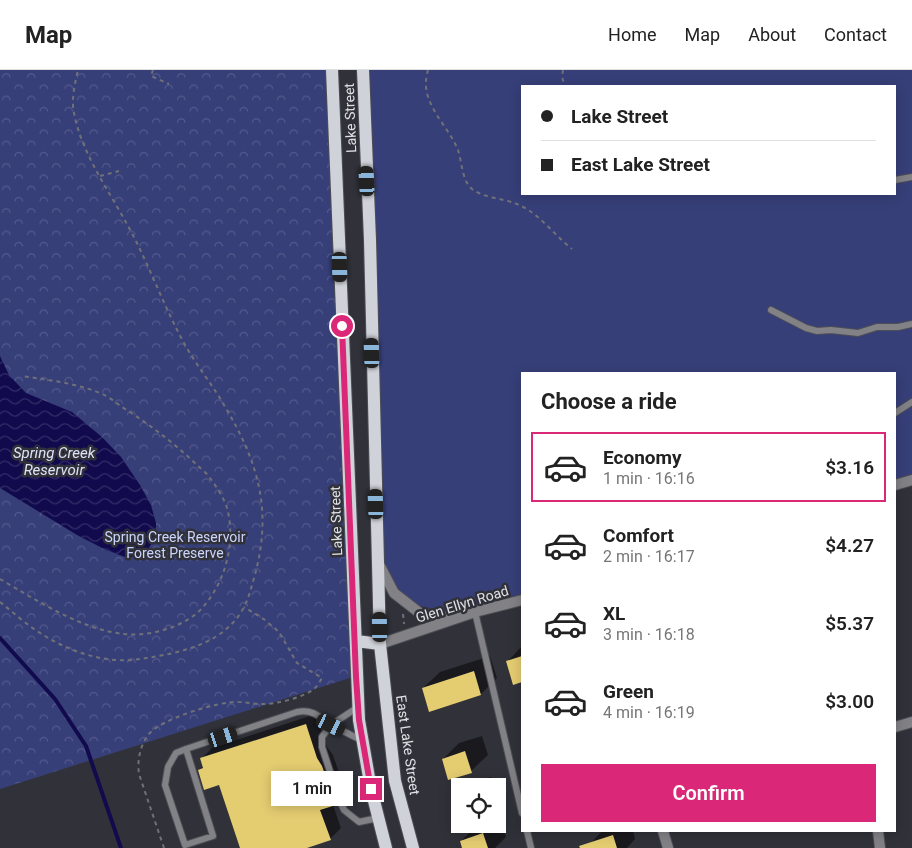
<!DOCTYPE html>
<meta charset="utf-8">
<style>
:root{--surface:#fff;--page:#f2f2f2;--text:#222;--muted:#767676;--line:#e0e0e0;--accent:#db2777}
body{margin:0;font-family:Roboto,sans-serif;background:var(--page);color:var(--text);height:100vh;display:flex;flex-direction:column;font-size:19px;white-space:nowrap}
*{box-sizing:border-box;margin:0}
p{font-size:16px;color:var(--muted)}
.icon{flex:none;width:28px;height:28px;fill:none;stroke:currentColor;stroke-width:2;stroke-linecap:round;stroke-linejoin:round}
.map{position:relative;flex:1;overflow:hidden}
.drawer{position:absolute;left:521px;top:302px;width:375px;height:460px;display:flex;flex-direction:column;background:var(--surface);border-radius:0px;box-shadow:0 2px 12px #0003}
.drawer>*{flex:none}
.banner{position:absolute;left:521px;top:15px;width:375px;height:110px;border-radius:0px;box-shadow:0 2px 12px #0003;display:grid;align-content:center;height:110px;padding:0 20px;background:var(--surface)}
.tools{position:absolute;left:451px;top:708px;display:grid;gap:10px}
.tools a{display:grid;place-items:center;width:55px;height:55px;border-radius:0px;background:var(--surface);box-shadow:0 2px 12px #0003;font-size:25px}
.end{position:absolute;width:22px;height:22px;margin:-11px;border:6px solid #db2777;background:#fff;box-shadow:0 0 0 2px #fff}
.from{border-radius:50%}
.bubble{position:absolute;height:35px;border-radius:0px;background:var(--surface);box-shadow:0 2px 12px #0003;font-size:16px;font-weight:600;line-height:35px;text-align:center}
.car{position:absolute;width:15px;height:30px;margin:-15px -8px;border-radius:6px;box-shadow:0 0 4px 1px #0007;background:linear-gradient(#222 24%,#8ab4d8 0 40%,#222 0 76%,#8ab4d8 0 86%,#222 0)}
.banner b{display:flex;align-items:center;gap:18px;height:48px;font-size:19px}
.banner b+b{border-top:1px solid var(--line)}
.banner i{width:12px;height:12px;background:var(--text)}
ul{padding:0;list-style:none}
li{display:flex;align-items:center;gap:15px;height:70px;margin:0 10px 8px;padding:0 10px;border:2px solid transparent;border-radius:0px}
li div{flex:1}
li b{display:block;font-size:19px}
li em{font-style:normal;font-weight:600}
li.selected{border-color:var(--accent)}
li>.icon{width:45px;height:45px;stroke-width:1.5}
h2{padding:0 20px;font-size:22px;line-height:60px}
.cta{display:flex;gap:10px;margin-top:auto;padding:10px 20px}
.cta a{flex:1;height:58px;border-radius:0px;background:var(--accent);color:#fff;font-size:20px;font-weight:600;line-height:58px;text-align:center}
header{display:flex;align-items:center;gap:30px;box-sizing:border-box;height:70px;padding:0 25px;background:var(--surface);border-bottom:1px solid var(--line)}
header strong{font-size:24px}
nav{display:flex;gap:28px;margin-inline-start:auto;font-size:18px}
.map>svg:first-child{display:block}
.grass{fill:#373f79;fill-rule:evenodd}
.park{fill:url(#park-crowns)}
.water{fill:url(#water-waves)}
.shadow{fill:#0007}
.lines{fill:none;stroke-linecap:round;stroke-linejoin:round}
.stream{stroke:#110b4e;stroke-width:4}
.building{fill:#e4cc71}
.service-casing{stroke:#4d4e55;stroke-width:8}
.minor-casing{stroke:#4d4e55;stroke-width:12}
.tertiary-casing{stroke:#4d4e55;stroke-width:12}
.primary-casing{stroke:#4d4e55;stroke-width:14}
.path{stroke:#707177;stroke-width:2;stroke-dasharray:4 4;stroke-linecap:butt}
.service{stroke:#828286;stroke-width:6}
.minor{stroke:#828286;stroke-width:10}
.tertiary{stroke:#828286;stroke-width:10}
.primary{stroke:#d0d2da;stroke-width:12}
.route{stroke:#db2777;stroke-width:6}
.labels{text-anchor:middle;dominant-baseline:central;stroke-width:5;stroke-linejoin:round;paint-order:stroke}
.street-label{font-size:14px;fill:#e0e1e5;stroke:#313239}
.park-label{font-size:14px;fill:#ccd5fe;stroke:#313239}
.water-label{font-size:15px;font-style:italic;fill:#dde2f7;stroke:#313239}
</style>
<header>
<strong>Map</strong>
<nav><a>Home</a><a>Map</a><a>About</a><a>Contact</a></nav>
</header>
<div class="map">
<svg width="912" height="778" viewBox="0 0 912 778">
<defs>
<pattern id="park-crowns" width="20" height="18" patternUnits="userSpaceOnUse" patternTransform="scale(1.25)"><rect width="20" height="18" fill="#373f79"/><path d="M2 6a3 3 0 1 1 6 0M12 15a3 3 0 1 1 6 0" fill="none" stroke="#545a8c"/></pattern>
<pattern id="water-waves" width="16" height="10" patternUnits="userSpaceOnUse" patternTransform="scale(1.25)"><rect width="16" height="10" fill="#110b4e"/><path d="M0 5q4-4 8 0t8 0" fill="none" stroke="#332e67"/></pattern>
</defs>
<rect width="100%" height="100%" fill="#313239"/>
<path class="grass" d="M365,0H912V405L895,410V304H522V524C484,535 426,558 397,517C392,509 388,499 384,490ZM522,16H895V124H522Z"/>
<path class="park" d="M0,0H330L356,606L0,719Z"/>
<path class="water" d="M0,286L9,305L26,323L72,342L102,367L121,387L140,415L151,435L156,453V463L154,470L146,482L132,487H125L106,480L77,465L0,418Z"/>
<path class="shadow" d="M522,576V611L514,614L507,592Z
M490,586L497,608L481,624L423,618L440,602Z
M316,644L327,677L333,685L346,723L333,735L341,758L330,769L303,778H241L220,714L199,700L204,696L201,689L212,678Z
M482,666L488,685L471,701L443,689L459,673Z
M491,707L494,716H466L468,714Z
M460,722V749L458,750L452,730Z
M498,748H500L506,767L495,778H463L461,771L477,755L498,754Z
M602,761H633L635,769L627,778H592L591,773Z"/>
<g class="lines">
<path class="stream" d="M0,568L55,629L86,676L121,778"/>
</g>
<path class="building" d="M522,586V612L513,615L506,591Z
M474,601L481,625L429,642L422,618Z
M306,654L317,688L322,696L336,735L320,740L331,770L307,778H240L219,715L204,720L198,700L203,698L200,688Z
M465,681L472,703L448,710L442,689Z
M483,763L488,778H462L460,771Z
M613,765L617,778H580L579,776Z"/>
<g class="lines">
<defs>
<path id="service" d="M895,110L912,107
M771,240L806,258L817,261L831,260L858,263L877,257H898L912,254
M895,343L912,332
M475,542L522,743
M358,637L331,655L363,671
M186,679L213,766L185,775L165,715L168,697L176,683L186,679L297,642C312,639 319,646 331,655L322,667V677L339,729L344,740L359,752L378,748
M527,761L531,778"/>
<path id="minor" d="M895,657L912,652
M663,761L668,778
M878,761L880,778"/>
<path id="tertiary" d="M895,415L912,410
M379,494L394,523L421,544L444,546L457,545
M380,574L475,542L522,530"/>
<path id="primary" d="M332,0L359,650L371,719L386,778
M363,0L370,170L380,574L395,711L413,778
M356,571L380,574"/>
</defs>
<use href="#service" class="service-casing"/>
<use href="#minor" class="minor-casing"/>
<use href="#tertiary" class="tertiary-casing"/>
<use href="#primary" class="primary-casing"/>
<path class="path" d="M153,0L151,6L169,14
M428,0C426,7 425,15 427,23C432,44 450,60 458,80C462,92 462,111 472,119C485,129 505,128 519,135C540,144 554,165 572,179
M563,0L562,7L565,16
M100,106L119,101
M0,509C36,530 82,560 124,564C149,567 186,557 203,537C226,511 236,471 227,438C224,428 216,416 210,408C207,403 201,399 197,395C174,373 149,354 122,337C115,332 108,326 100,323C75,313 48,310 22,306
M0,532C14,543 29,557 45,566C73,583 107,594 140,589C179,583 224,575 244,537C249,528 251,518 254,508C273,442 259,393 224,335C212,314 196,295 184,273C163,235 149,194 128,156C109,121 81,82 74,43C71,30 75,13 78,0
M403,544L404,554
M164,778L139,704C137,691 140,675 149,664C161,649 219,631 238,632C246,632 253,634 261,634C274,635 306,627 315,618C318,615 320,611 322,608L297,593L279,562L265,550L244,537"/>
<use href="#service" class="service"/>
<use href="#minor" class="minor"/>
<use href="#tertiary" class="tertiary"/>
<use href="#primary" class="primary"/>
</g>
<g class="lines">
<path class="route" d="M342,256L356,607L359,650L371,719"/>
</g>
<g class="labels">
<g class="street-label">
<text transform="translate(350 48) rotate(-92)">Lake Street</text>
<text transform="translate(336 451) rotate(-92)">Lake Street</text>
<text transform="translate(462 534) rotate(-17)">Glen Ellyn Road</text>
<text transform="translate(408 675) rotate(82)">East Lake Street</text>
</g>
<g class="park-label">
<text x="175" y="467">Spring Creek Reservoir<tspan x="175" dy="16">Forest Preserve</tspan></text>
</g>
<g class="water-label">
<text x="54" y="383">Spring Creek<tspan x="54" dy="17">Reservoir</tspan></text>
</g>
</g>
</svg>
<div class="tools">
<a><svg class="icon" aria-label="locate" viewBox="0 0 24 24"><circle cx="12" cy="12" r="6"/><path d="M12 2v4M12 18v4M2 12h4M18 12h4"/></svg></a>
</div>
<i class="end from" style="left:342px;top:256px"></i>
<i class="end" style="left:371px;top:719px"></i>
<div class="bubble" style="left:271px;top:701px;width:82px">1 min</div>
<i class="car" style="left:367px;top:111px;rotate:357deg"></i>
<i class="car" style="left:340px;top:197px;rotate:178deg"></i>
<i class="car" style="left:372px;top:283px;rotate:358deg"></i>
<i class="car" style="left:376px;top:434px;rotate:358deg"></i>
<i class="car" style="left:380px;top:557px;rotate:359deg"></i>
<i class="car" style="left:331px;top:655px;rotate:116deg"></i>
<i class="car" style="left:223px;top:667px;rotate:72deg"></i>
<div class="banner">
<b><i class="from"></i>Lake Street</b>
<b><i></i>East Lake Street</b>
</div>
<section class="drawer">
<h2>Choose a ride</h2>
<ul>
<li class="selected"><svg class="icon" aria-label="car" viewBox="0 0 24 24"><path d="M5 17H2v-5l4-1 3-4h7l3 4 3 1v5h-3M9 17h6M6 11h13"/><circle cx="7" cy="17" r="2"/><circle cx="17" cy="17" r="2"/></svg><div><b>Economy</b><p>1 min · 16:16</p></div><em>$3.16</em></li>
<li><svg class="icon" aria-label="car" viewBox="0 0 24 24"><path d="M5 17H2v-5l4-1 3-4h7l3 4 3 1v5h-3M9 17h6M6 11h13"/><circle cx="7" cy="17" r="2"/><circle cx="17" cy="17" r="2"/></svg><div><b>Comfort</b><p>2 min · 16:17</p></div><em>$4.27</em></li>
<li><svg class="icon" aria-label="car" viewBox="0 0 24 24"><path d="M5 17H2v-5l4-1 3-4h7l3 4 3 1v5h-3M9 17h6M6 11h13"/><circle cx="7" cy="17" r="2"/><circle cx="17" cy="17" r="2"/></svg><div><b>XL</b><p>3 min · 16:18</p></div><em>$5.37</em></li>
<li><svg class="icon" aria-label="car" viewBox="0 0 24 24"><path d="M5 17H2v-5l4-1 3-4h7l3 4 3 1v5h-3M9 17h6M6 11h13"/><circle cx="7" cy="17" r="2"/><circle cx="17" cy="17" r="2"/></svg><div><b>Green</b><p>4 min · 16:19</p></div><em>$3.00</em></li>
</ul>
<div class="cta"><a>Confirm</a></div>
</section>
</div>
